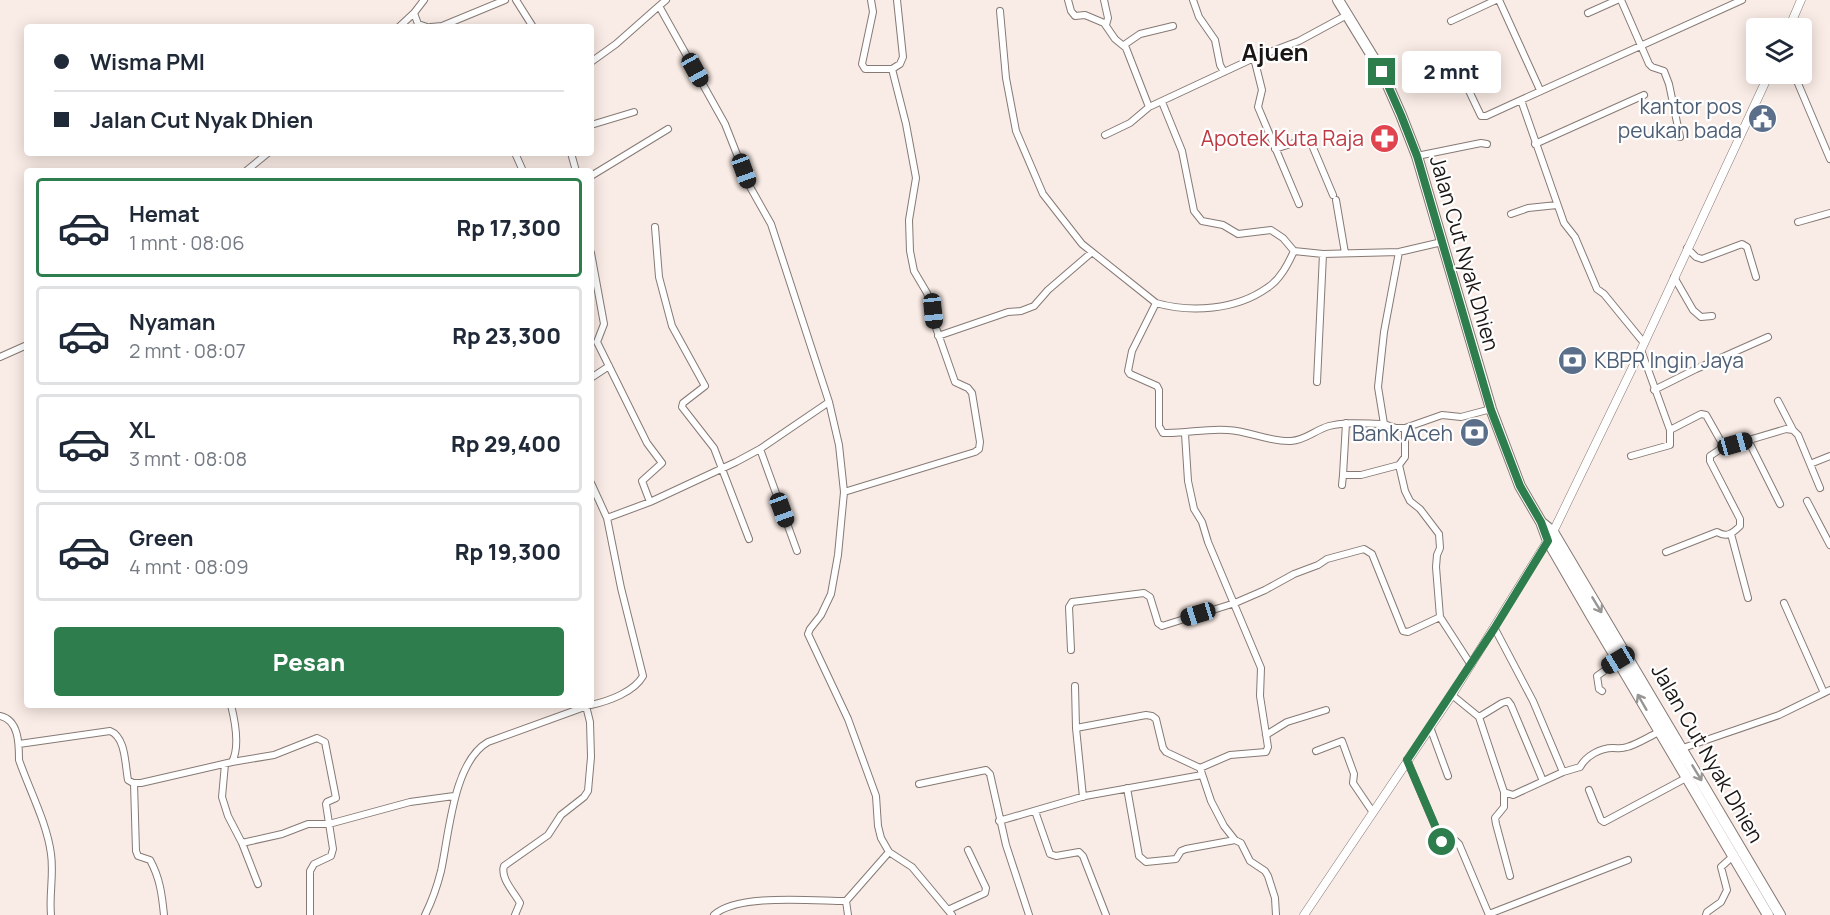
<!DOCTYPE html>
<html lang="id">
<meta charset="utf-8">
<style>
:root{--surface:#fff;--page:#f6f6f7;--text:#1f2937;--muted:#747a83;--line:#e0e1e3;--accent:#2d7d4d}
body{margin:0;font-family:Manrope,sans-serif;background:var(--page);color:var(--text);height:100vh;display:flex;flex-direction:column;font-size:22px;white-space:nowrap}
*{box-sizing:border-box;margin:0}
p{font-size:20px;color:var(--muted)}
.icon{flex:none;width:33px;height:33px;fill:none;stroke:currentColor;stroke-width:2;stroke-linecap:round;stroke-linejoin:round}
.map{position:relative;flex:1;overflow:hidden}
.side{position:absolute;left:24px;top:168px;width:570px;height:540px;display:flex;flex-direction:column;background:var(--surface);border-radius:6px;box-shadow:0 3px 15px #0003}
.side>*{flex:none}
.hud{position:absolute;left:24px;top:24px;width:570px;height:132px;border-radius:6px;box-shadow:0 3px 15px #0003;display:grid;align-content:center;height:132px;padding:0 30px;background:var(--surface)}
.controls{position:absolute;left:1746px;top:18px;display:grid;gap:12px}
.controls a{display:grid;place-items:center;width:66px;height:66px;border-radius:6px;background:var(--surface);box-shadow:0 3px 15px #0003;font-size:30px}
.end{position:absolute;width:27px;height:27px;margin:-14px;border:8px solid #2d7d4d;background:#fff;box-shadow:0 0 0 3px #fff}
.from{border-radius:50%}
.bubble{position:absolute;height:42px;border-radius:6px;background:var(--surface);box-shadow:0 3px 15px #0003;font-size:20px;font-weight:800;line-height:42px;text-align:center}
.car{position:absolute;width:18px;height:36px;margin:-18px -9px;border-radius:8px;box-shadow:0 0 4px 2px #0007;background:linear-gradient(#222 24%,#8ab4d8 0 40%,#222 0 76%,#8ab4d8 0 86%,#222 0)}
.hud b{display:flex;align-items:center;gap:21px;height:57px;font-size:22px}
.hud b+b{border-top:2px solid var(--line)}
.hud i{width:15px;height:15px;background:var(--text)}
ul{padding:10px 0 0;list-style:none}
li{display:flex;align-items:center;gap:18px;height:99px;margin:0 12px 9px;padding:0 18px;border:3px solid var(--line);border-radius:6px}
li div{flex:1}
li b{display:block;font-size:22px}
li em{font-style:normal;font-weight:800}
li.current{border-color:var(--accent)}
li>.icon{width:54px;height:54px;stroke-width:1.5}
.button{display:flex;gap:12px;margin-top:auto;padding:12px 30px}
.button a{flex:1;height:69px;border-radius:6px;background:var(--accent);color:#fff;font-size:24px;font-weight:800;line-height:69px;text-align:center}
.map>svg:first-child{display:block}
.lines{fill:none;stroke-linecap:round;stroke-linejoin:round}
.minor-casing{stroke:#867a75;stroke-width:8}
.tertiary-casing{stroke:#867a75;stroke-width:9}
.trunk-casing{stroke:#867a75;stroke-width:12}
.minor{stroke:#fff;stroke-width:6}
.tertiary{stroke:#fff;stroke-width:8}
.trunk{stroke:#fff;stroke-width:10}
.oneway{stroke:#989695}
.route{stroke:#2d7d4d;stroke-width:8}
.labels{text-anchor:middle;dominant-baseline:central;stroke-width:4.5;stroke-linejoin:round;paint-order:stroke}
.service-label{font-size:21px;fill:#4e5e75;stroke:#fff;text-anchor:end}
.health-label{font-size:21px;fill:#be3a42;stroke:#fff;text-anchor:end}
.street-label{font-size:21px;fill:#1b1614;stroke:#fff}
.quarter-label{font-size:24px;font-weight:bold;fill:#1b1614;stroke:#fff}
</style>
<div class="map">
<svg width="1830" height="915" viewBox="0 0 1830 915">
<rect width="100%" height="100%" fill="#f9ebe5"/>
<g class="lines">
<defs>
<path id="minor" d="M516,0L533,27
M1068,0L1071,11L1075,16L1085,15L1104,23L1115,39L1126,48L1149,107
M1104,0L1108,18L1106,25
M1193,0L1199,17L1215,40L1220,65L1224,72
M1499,0L1540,90
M1621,0L1649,64L1652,67L1664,71L1669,84L1680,137
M659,6L666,0
M1000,11L1006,78L1016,131L1043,194L1082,244L1156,303
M414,13L418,24L427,27
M1588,13L1617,0
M1451,21L1496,0
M399,27L414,13L424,0
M431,27L442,26L505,0
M1124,45L1140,34L1173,26
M1254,58L1262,90L1258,107L1299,204
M1484,59L1465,67L1461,74L1481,116H1486L1521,100L1742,0
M591,62L616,44L659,6L725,124L749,185L771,224L829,402L839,445L844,492L838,555L831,594L821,615L810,629L808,634L848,719L876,796L878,826L881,838L889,852L912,867L952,915
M892,69L900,64L903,57L897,0
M1794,74L1830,159
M1521,100L1564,223L1575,237L1597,289L1604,294L1644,343
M1162,102L1182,151L1194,211L1202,221L1223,225L1238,234L1271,230L1283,238L1294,251L1323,254L1399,252L1442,242
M591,125L634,112
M1105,135L1130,123L1149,107L1254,58L1299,41L1347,15
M1535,144L1644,95
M1275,149L1309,138L1333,195
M515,153L523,171
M571,153L576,171
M1417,156L1481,143L1487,144
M246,171L268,153
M591,176L668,129
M1336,200L1345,253
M1511,214L1528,208L1557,205
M1798,222L1830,213
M655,227L659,277L672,326L705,386L683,403L682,407L714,448L749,539
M1687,248L1696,257L1702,259L1742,244L1747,247L1756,277
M1294,251C1288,264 1280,280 1267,288C1236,310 1191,313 1156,303L1132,351L1128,371L1130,374L1157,386L1159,390V426L1163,433C1185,434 1206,428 1228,430C1249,431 1269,442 1291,441C1306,440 1315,430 1329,426C1347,421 1366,424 1384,424
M1399,252L1384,332L1378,387L1384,424L1396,428H1405L1442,415L1461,417L1491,409
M591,253L604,324L597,342L647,443L662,463L642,481L650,502
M1674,277L1693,310L1701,317L1712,316
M938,336L1008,312L1021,311L1034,306L1048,290L1091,253
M0,357L27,345
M591,378L609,366
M1317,382L1323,254
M1654,390L1696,369L1768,337
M1778,401L1793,430
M1346,423L1343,475H1361L1399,465
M1405,428V457L1399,465L1405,491L1410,501L1420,509L1439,534L1440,548L1437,555L1436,567L1440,617L1471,665
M1185,434L1188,481L1194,509L1202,522L1208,542L1261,668L1260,696L1268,747L1266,752L1230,755L1200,768L1211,801L1224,826L1235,840L1241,843L1250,861L1265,871L1268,876L1275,898L1276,915
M1748,440L1780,504
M1722,448L1786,429L1793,430L1798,435L1820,488
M760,449L797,551
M1631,456L1670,445V430L1641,350
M1810,464L1830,456
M591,483L607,518L650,502L736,462L760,449L829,402
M1342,485L1343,475
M844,492L975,452L979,449L980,442L972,393L968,388L955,382L935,325L933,311L927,293L914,271L910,251L909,220L916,178L906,124L892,69H865L862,64L873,12L871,0
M1807,501L1830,545
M1731,534L1748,598
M1666,552L1717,532C1727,538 1733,533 1740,526V519L1710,461V456L1722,448L1723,445L1706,415L1701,414L1670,430
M1784,603L1824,693
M1495,629L1533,701L1563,772
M1071,650L1069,607L1072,602L1144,593L1150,597L1158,623L1162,626L1235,603L1265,590L1294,574L1318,565L1327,559L1364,549L1372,554L1403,631L1408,632L1440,617
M1075,686L1076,728L1083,797
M1602,691L1599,689L1597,676L1618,661
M1452,695L1479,717L1504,792L1513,795L1563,772L1580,767C1586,756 1600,748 1613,748C1619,748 1621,749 1627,747C1638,744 1648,737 1659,732
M591,705C609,701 634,692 643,676L621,588L607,518
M0,716C19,720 19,744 19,760C29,789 47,823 51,854C54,875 49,894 51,915
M1479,717L1502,703L1508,701L1511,705L1543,781
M1430,727L1448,776
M1076,728L1146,715L1152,716L1156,719L1163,748L1166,752L1200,768
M1266,735L1287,722L1326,710
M19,744L110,731C126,737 125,765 128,780L133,783H141L232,762C240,747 235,721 231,705
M1680,749L1779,715L1830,690
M1316,751L1342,741L1354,774L1353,783L1372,811
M1407,760L1442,842L1446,844L1456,841L1459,844L1489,915
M232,762L274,755L317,738L325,742L336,798L327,802L326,804L333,849L331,856L314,864L310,871V915
M225,764L222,797L228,816L242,843L258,884
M134,783L136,851L138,856L150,860C160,878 162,895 164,915
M919,784L986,770L990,774L1006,845L1029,915
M1127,788L1139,856L1146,862L1176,859L1181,851L1186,849L1235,840
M1589,790L1601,820L1604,822L1686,778
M1504,792V807L1495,818L1496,824L1510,876
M1035,811L1050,854L1056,856L1079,852L1083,856L1106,915
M999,821L1085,796L1202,775
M242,843L282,834L308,824H329L410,802L454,796
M948,910L985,893L986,888L968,850
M1489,914L1628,860
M425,915C432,901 437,887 441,871C449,835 453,762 488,742L590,705
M515,915L520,903C514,892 500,878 504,866L548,835L561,815L584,797L588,791L591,757L590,722L586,706
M714,915C737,893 815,901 846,901
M848,915L846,901L889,852
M1706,915L1707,912L1721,902L1727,890L1721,867L1732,857"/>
<path id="tertiary" d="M1789,28L1801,0
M1304,915L1452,695L1553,532L1641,350L1769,74"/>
<path id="trunk" d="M1338,0L1382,72L1401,115L1417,156L1491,409L1520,486L1541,522L1548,541L1592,617L1768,915
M1542,523L1553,532L1780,915"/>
</defs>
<use href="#minor" class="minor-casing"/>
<use href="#tertiary" class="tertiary-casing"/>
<use href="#trunk" class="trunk-casing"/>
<use href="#minor" class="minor"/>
<use href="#tertiary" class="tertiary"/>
<use href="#trunk" class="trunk"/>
</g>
<defs><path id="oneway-shaft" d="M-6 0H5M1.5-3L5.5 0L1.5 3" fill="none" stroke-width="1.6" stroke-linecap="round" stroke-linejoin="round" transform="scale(1.5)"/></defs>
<g class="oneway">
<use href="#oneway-shaft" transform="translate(1597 605) rotate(59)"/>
<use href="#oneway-shaft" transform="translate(1642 702) rotate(-120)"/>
<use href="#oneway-shaft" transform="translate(1697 773) rotate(59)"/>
</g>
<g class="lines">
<path class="route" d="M1382,72L1401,115L1417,156L1491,410L1520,486L1541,522L1548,541L1494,629L1407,760L1442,842"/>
</g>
<defs>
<symbol id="civic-disc" viewBox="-11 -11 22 22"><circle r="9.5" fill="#5c6f8a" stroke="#fff"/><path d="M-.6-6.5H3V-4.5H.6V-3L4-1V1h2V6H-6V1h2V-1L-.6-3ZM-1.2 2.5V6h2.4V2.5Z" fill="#fff"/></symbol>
<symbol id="pharmacy-disc" viewBox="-11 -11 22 22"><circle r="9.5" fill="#e0444e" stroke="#fff"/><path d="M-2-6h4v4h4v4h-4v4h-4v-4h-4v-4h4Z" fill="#fff"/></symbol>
<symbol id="bank-disc" viewBox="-11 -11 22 22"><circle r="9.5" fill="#5c6f8a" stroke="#fff"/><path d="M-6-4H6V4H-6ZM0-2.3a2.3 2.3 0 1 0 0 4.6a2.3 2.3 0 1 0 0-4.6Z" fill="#fff"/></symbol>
</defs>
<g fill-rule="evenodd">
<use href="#civic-disc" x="1746" y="102" width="33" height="33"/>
<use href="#pharmacy-disc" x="1368" y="122" width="33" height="33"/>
<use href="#bank-disc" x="1556" y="344" width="33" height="33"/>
<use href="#bank-disc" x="1458" y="416" width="33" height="33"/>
</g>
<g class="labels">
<g class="service-label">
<text x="1742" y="106">kantor pos<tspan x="1742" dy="24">peukan bada</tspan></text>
<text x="1594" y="360" text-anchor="start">KBPR Ingin Jaya</text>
<text x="1453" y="433">Bank Aceh</text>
</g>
<g class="health-label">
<text x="1364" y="138">Apotek Kuta Raja</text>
</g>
<g class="street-label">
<text transform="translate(1465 253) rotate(74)">Jalan Cut Nyak Dhien</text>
<text transform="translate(1708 753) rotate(60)">Jalan Cut Nyak Dhien</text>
</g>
<g class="quarter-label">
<text x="1275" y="51">Ajuen</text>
</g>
</g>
</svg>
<div class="controls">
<a><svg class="icon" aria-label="layers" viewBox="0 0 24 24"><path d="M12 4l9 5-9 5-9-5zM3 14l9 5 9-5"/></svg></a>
</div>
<i class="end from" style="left:1442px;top:842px"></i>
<i class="end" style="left:1382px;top:72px"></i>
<div class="bubble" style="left:1402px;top:51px;width:99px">2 mnt</div>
<i class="car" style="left:695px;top:70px;rotate:151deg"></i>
<i class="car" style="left:744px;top:171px;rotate:160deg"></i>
<i class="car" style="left:933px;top:311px;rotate:174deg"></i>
<i class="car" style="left:1735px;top:444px;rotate:74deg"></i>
<i class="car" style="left:782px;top:510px;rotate:160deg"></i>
<i class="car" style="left:1198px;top:614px;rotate:253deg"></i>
<i class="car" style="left:1618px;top:660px;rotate:239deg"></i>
<div class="hud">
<b><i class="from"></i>Wisma PMI</b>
<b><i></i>Jalan Cut Nyak Dhien</b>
</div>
<section class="side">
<ul>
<li class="current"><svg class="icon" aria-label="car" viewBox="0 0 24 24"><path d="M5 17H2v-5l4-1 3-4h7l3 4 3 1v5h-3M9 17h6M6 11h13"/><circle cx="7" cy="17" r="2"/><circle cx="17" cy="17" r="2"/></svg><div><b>Hemat</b><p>1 mnt · 08:06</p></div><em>Rp 17,300</em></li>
<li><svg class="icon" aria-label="car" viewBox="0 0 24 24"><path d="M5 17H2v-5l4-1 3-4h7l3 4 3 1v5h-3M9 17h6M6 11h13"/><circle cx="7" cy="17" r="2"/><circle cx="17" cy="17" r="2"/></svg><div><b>Nyaman</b><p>2 mnt · 08:07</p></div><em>Rp 23,300</em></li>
<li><svg class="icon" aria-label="car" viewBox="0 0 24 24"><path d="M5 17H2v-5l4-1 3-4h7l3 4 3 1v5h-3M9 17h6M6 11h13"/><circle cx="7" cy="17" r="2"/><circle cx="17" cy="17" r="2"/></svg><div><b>XL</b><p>3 mnt · 08:08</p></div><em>Rp 29,400</em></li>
<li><svg class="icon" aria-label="car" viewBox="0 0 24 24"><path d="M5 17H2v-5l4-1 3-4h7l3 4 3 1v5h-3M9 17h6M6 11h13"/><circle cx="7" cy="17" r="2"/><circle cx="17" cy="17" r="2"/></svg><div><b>Green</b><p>4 mnt · 08:09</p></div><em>Rp 19,300</em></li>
</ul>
<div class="button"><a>Pesan</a></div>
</section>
</div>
